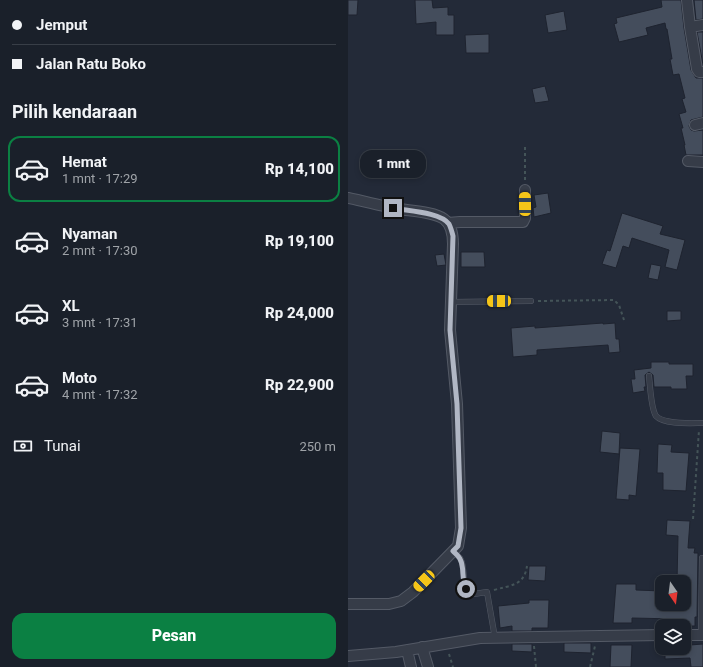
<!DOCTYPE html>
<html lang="id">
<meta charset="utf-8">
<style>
:root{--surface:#1a202a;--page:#232832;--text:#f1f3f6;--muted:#9fa3a8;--line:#383e47;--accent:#0b8043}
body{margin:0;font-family:Roboto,sans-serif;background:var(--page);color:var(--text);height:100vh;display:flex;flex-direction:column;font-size:15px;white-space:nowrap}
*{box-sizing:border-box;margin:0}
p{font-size:13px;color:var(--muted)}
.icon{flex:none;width:22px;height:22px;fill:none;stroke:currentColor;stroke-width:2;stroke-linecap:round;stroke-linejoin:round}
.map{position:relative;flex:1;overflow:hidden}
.side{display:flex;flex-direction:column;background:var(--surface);width:348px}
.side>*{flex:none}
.hud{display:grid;align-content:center;height:88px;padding:0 12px;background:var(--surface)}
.needle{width:26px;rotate:166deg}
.controls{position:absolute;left:307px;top:575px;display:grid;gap:8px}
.controls a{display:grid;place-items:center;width:36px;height:36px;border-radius:8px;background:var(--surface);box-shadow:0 2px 6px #0003,0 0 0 1px var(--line);font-size:20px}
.end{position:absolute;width:18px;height:18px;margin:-9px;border:5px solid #b1b7c4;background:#111;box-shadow:0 0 0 2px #111}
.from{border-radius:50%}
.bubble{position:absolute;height:28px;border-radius:12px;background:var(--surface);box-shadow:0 2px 6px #0003,0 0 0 1px var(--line);font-size:13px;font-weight:800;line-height:28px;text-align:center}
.car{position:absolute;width:12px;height:24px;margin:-12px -6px;border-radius:5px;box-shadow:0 0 3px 1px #0007;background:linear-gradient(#f5c518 24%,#345 0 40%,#f5c518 0 76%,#345 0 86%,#f5c518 0)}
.hud b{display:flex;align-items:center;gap:14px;height:38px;font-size:15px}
.hud b+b{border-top:1px solid var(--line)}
.hud i{width:10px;height:10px;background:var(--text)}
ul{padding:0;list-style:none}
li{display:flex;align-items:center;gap:12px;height:66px;margin:0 8px 6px;padding:0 4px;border:2px solid transparent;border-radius:12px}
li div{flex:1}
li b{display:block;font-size:15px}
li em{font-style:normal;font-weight:800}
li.active{border-color:var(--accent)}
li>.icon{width:36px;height:36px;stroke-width:1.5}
h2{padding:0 12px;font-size:18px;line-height:48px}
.pay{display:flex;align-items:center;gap:10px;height:44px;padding:0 12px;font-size:15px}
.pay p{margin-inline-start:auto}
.cta{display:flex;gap:8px;margin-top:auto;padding:8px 12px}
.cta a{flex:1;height:46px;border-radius:12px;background:var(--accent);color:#fff;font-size:16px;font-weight:800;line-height:46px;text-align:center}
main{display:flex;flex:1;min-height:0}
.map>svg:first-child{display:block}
.building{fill:#444d5c;stroke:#1e232f}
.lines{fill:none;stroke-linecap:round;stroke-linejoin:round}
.service-casing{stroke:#545a66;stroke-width:6}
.minor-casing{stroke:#545a66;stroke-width:12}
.path{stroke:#445458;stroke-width:2;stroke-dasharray:3 3;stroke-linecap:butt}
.service{stroke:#363c48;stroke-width:5}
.minor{stroke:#363c48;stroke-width:10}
.route{stroke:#b1b7c4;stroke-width:5}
</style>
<main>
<section class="side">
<div class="hud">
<b><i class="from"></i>Jemput</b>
<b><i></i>Jalan Ratu Boko</b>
</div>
<h2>Pilih kendaraan</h2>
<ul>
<li class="active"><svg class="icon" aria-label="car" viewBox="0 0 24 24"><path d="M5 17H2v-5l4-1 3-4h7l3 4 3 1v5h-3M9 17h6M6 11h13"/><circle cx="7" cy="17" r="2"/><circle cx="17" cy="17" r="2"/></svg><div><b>Hemat</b><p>1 mnt · 17:29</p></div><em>Rp 14,100</em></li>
<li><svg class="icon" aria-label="car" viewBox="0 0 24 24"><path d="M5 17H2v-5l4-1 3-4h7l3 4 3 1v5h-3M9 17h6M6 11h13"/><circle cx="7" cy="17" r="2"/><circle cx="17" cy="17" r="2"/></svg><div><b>Nyaman</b><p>2 mnt · 17:30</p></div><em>Rp 19,100</em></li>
<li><svg class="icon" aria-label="car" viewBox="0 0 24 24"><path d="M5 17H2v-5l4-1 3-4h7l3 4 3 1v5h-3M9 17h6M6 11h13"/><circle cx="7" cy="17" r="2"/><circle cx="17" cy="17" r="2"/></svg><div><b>XL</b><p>3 mnt · 17:31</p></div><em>Rp 24,000</em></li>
<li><svg class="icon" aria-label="car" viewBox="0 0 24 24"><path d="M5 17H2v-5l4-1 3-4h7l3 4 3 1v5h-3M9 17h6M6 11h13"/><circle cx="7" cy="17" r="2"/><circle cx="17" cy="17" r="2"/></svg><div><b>Moto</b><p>4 mnt · 17:32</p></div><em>Rp 22,900</em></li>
</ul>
<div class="pay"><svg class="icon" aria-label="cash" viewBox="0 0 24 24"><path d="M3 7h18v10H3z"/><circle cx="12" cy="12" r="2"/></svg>Tunai<p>250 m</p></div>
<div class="cta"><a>Pesan</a></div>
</section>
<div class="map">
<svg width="355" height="667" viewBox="0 0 355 667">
<rect width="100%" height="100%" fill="#232a38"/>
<path class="building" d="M0,0H10L9,15H0Z
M67,0H84L85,8L100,7V15H106V35H88V22L68,24Z
M313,0H333L336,28L343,70L348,78H355V117L343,120L341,126L343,130L346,131L355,130V155H338L336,145H337L333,128H335L331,114L338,112L334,99L337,98L331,74L325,75L322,59H324L319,29H318L317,23L298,28L300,35L271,42L266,24L269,23L268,18L314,7Z
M346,0H355V19L348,20Z
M216,11L219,30L200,33L197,15Z
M349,32H355V65Z
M141,34V53H118L117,35Z
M197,86L201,101L187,103L184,89Z
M200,193L203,213L186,217L185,208L188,207L186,195Z
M274,213L315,226L312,234L337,240L329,270L317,267L321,250L284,238L281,248L275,246L268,268L254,264L259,250L262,251Z
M113,252H136L137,267H113Z
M96,254L98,265L89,266L87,255Z
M303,264L313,266L310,280L300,278Z
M319,311H333V320L319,321Z
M255,323V324L267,323L268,339H271L272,352L261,353L260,345L189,350V355L165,357L163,328L187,326V328Z
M303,362H321V364H345V376H338L339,389H323V387H306L305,375L301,372L297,375L298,387H296L297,391L285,393L283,379H287L286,370L303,368Z
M254,431L272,433L271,454L252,452Z
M310,444L324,445L323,452L341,453L338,491L315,490V473H309Z
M272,448L292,449L288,496L281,495V500L268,499Z
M319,520L342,521L340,548H347L346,553H350L349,617H347V626H328V619L284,618V623H265L268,584H288V590L314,591V604H336V582H329L330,536L318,535Z
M181,566H198L197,581L180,580Z
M181,600H201L200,628H184V631H164V626L152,628L150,606L181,603Z
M216,643H243V653L216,652Z
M164,644H184V652L164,651Z
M355,644V667H343L342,658L317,659V648H342V645Z
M263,645H284L283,667H262Z"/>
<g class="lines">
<defs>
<path id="service" d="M103,302L183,301
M301,376C302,385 303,409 308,416C316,425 344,423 355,423
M105,551C107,553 110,556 112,558C118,568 113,581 120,593L126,594L139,592L147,638
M353,635L354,558"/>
<path id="minor" d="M339,0L342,27L349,69L351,72H355
M342,27L355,25
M347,125L355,123
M340,161L355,162
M0,198C15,201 30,205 45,208C59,211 85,211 96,219C104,225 105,235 105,244L102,330L109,404L113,528L110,546L65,592L53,601L41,604H0
M100,223L112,222H175L177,218V190
M336,635H355
M74,647L80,667
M59,650L63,667
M0,656L48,652L132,638L314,635"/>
</defs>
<use href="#service" class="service-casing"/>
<use href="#minor" class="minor-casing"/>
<path class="path" d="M177,147V180
M190,301L266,300L271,305L276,320
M345,519L351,430
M146,590C163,585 176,586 179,566
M186,646L188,667
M101,654L105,667
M242,667L247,646"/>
<use href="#service" class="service"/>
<use href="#minor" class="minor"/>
</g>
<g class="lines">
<path class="route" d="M45,208C59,211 92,212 101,224C103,228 104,232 105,236L102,330L109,404L113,528L110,546L105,551C107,553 111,556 112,559C117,568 113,580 118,589"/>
</g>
</svg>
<div class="controls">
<a><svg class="needle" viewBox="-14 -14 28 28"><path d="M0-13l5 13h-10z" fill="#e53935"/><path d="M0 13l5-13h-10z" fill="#9fa3a8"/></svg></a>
<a><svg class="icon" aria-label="layers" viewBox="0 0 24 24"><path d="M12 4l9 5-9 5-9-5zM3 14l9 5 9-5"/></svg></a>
</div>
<i class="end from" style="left:118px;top:589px"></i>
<i class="end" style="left:45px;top:208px"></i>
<div class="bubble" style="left:12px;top:150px;width:66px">1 mnt</div>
<i class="car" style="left:177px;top:204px;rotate:359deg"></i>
<i class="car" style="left:151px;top:301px;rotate:269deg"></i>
<i class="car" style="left:76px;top:581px;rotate:225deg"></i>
</div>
</main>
